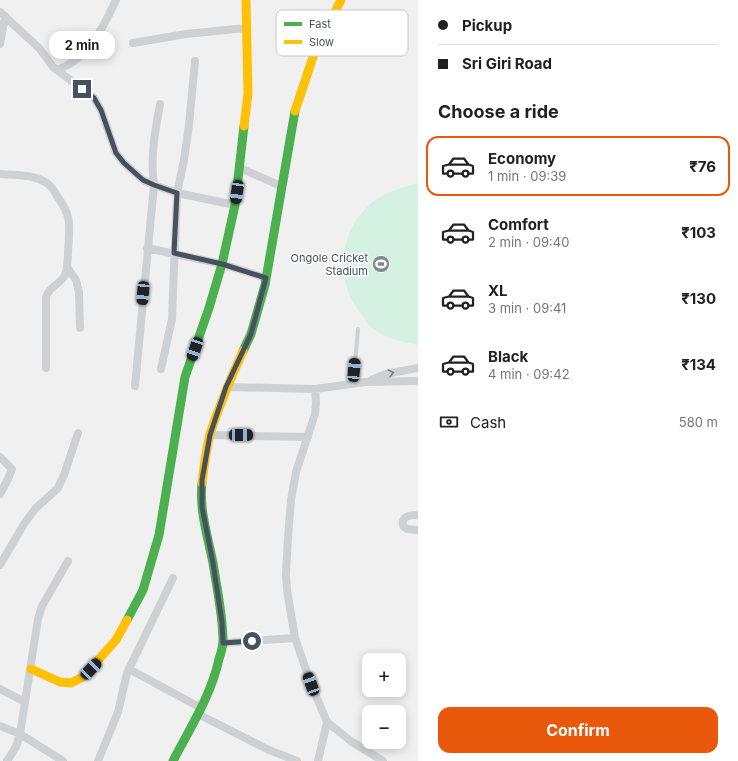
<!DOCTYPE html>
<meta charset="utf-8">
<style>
:root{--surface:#fff;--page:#f6f6f6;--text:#202124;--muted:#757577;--line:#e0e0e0;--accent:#ea580c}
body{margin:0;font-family:Inter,sans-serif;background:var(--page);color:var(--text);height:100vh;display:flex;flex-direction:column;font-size:15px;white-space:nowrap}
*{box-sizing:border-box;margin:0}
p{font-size:13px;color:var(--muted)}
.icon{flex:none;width:22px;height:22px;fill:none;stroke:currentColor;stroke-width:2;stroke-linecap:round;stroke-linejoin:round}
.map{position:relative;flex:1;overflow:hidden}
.drawer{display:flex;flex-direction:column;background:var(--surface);width:320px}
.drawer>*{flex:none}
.guide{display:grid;align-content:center;height:88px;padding:0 20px;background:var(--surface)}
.buttons{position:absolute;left:362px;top:653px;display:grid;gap:8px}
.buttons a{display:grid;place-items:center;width:44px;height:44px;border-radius:8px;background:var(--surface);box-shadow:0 2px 10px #0003;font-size:20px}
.end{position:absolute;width:18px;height:18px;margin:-9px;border:5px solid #46505e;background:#fff;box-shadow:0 0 0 2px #fff}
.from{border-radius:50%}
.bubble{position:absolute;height:28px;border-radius:12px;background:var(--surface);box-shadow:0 2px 10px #0003;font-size:13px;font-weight:700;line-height:28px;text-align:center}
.car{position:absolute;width:12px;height:24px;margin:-12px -6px;border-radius:5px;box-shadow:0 0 3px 1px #0007;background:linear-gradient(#222 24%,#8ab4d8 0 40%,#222 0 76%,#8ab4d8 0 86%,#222 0)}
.guide b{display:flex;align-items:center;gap:14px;height:38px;font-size:15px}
.guide b+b{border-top:1px solid var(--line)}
.guide i{width:10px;height:10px;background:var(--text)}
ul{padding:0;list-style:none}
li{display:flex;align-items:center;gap:12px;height:60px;margin:0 8px 6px;padding:0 12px;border:2px solid transparent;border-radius:12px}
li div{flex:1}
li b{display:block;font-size:15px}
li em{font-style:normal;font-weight:700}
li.selected{border-color:var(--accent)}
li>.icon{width:36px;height:36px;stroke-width:1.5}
h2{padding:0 20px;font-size:18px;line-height:48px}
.pay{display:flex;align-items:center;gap:10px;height:44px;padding:0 20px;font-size:15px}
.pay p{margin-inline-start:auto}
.button{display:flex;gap:8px;margin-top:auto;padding:8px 20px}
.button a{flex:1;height:46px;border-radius:12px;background:var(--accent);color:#fff;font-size:16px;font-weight:700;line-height:46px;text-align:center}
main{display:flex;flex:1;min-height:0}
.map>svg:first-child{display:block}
.green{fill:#d4f1e2}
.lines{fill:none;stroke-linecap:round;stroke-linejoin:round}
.lane{stroke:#ced1d4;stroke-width:4}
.street{stroke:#ced1d4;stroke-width:8}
.fast{stroke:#4caf50;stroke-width:9}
.slow{stroke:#ffc107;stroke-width:9}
.oneway{stroke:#767d87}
.route{stroke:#46505e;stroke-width:5}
.labels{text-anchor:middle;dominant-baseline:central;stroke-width:3;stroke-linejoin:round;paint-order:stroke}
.poi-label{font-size:11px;fill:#46505e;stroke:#fff;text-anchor:end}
.key{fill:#fff;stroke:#c8cacf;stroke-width:1}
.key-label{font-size:11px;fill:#46505e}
</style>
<main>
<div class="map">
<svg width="418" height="761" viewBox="0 0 418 761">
<rect width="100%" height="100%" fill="#f1f0f0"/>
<path class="green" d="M415,184H418V345C399,341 386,339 370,326C367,323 364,318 361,314C335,282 338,234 368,206C381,193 398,189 415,184Z"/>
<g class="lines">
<path class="lane" d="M353,384L358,329"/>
<path class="street" d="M0,12L39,48L53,67L94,98L101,110L116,153L124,163L143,180L154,185L177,193L235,205
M133,43L186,34L246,28
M0,44L5,16
M57,70C88,59 103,28 116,0
M240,168L281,186
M0,174C15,175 35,174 48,184C51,186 55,192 57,196C72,216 70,226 68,251C68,259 68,267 65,275C60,285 49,286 46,297V368
M147,248L222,264L266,278
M67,267L76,280L79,292L80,328
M161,369L172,319L177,193L184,160L189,125L195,61
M371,380L386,374L418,368
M135,386L154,185C150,158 155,131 160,104
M227,387L315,389L365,382L418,381
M315,389L316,403L315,414L296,472L291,500L288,538L286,574L287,590L295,638L311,684L327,722L352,742L383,761
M210,435L308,437
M0,494L8,479L12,469L0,457
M418,515C410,515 401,516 403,526L407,529L418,530
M0,565L24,524L35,509L58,488L64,475L78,433
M223,643L295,638
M129,669L201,708
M0,689L25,702
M198,714L269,750L297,761
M0,726L20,734L63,761
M7,761L16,747L20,734L38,619L42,606L68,561
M98,761L118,712L127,673L173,578
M318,761L327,722"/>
<path class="fast" d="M243,351L251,334L265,285L295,111
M127,620L143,590L159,535L185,377L209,308L222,264L235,205L244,126
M173,761C190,728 211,696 219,659C221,653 223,647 223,641C223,616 217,589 213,563C208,537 199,510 202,483"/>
<path class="slow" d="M295,111L315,51L341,0
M244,126L248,94L246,0
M202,483C204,466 206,450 210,434C219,406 231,378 243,351
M31,669L60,682L71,683L83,677L116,640L127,620"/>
</g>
<defs><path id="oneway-chevron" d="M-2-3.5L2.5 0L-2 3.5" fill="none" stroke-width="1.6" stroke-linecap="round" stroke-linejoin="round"/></defs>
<use class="oneway" href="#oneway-chevron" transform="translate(391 373) rotate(-14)"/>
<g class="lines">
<path class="route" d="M82,89L94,98L101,110L116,153L124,163L143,180L154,185L177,193L174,253L222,264L266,278L251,334L226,387L210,435L202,480V507L213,563L222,622L223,643L252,641"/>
</g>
<defs>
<symbol id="stadium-disc" viewBox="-11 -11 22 22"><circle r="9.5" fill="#828891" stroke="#fff"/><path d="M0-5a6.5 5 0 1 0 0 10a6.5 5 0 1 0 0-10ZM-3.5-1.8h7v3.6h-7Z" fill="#fff"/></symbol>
</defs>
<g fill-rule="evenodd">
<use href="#stadium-disc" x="371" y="254" width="20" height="20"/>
</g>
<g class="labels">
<g class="poi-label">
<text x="368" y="258">Ongole Cricket<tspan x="368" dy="13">Stadium</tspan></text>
</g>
</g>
<rect x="276" y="10" width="132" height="46" rx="6" class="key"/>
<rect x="284" y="22" width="18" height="4" fill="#4caf50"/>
<rect x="284" y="40" width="18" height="4" fill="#ffc107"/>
<g class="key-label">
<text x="309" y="28">Fast</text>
<text x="309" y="46">Slow</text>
</g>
</svg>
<div class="buttons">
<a>+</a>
<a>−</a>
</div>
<i class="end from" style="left:252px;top:641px"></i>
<i class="end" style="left:82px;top:89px"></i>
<div class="bubble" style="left:49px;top:31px;width:66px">2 min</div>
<i class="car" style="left:237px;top:192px;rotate:188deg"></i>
<i class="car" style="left:143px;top:293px;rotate:185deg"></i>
<i class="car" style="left:195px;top:349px;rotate:199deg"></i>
<i class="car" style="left:354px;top:370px;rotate:5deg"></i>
<i class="car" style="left:241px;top:435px;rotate:90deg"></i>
<i class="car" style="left:91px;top:669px;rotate:44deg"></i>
<i class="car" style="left:311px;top:684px;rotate:340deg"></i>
</div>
<section class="drawer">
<div class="guide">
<b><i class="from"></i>Pickup</b>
<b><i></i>Sri Giri Road</b>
</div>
<h2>Choose a ride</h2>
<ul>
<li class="selected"><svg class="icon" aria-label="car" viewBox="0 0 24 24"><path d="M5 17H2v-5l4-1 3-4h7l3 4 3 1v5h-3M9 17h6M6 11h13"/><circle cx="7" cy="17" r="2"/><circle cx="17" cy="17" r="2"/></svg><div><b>Economy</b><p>1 min · 09:39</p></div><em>₹76</em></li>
<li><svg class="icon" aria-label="car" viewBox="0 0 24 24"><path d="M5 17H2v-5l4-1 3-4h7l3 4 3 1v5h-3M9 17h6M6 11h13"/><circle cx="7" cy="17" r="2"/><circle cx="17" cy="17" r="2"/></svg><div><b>Comfort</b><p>2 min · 09:40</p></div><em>₹103</em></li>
<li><svg class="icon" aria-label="car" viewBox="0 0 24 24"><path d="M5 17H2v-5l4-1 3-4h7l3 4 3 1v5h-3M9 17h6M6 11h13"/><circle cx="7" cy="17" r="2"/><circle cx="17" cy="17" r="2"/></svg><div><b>XL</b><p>3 min · 09:41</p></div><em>₹130</em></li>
<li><svg class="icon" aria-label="car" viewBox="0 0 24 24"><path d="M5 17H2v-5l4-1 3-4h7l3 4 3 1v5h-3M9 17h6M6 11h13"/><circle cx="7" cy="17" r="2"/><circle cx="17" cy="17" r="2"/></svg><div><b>Black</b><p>4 min · 09:42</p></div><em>₹134</em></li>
</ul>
<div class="pay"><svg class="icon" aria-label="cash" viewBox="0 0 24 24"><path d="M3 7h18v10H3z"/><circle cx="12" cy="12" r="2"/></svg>Cash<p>580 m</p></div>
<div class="button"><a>Confirm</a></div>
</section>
</main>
